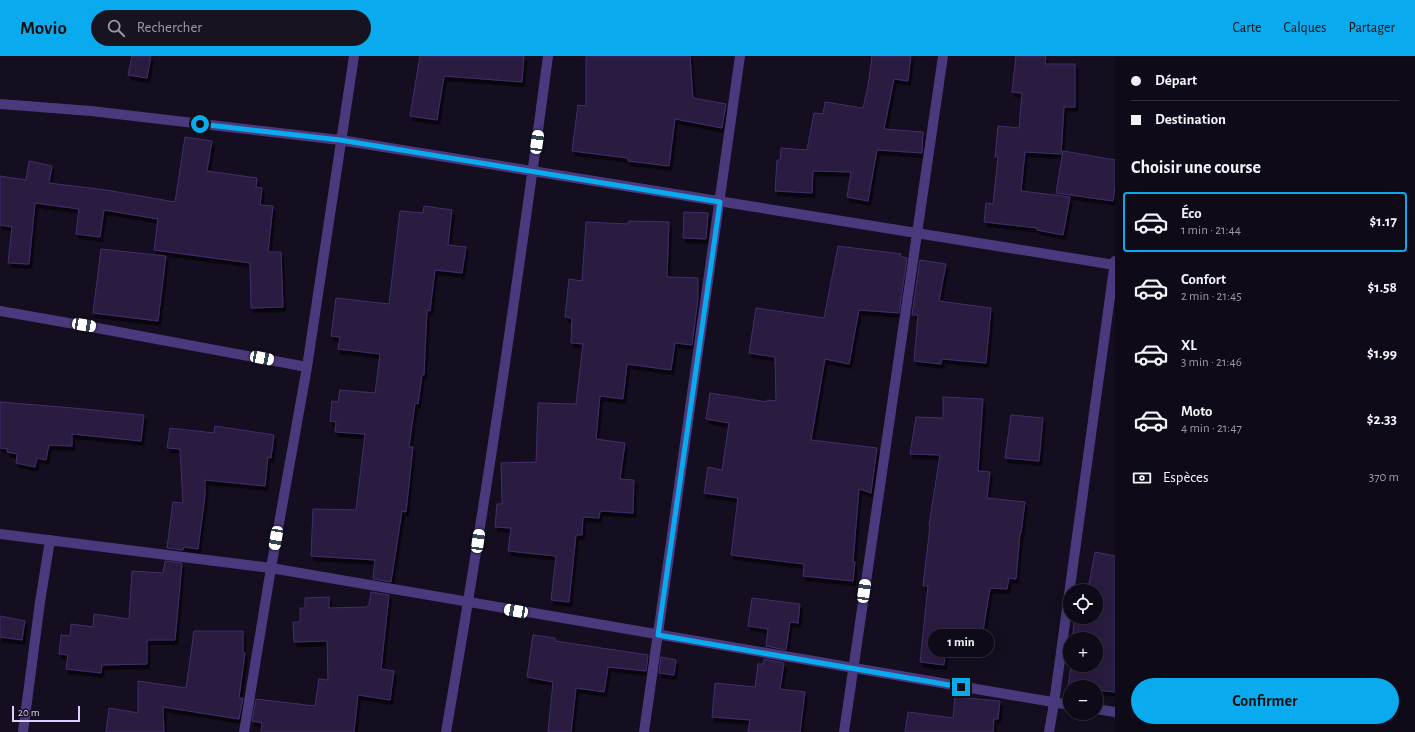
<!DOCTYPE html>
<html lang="fr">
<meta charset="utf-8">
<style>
:root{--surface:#0f0a18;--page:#181321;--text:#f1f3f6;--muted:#9b9aa2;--line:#2f2b37;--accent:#09abee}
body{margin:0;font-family:"Alegreya Sans",sans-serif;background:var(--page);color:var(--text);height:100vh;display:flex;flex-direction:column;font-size:15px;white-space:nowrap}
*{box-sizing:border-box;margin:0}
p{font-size:13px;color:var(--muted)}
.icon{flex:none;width:22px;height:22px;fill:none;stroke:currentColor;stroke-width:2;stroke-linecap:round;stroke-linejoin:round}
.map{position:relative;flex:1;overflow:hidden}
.details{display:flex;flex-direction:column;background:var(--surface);width:300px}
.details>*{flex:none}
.guide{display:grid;align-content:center;height:88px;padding:0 16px;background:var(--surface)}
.tools{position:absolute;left:1063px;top:528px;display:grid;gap:8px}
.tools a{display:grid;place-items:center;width:40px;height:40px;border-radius:50%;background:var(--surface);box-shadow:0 4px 16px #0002,0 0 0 1px var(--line);font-size:20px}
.scale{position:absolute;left:12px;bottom:10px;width:68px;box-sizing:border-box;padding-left:4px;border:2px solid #ddcefd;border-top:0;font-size:11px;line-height:14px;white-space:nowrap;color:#ddcefd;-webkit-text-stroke:3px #140e20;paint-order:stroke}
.end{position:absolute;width:18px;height:18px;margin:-9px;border:5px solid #09abee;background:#111;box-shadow:0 0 0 2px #111}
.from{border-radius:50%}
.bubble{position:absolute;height:28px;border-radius:14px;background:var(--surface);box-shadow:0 4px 16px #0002,0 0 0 1px var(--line);font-size:13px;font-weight:700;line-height:28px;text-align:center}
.car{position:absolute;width:12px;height:24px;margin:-12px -6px;border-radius:5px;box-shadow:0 0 3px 1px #0007;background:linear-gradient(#fff 24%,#345 0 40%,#fff 0 76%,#345 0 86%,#fff 0)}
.guide b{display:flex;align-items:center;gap:14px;height:38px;font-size:15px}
.guide b+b{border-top:1px solid var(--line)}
.guide i{width:10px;height:10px;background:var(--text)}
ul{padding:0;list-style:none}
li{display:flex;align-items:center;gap:12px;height:60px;margin:0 8px 6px;padding:0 8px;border:2px solid transparent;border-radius:4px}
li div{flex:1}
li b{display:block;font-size:15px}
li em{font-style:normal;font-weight:700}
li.active{border-color:var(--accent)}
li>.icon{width:36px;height:36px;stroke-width:1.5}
h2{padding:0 16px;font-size:18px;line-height:48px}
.pay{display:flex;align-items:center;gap:10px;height:44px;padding:0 16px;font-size:15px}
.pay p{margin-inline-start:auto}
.button{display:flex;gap:8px;margin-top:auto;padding:8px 16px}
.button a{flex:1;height:46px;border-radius:24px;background:var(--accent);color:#111;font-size:16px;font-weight:700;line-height:46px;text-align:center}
header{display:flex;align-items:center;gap:24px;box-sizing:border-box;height:56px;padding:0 20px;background:var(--accent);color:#111}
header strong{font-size:19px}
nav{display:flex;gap:22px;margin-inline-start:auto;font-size:14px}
.search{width:280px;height:36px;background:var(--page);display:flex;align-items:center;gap:10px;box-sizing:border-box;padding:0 14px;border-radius:22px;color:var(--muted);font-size:15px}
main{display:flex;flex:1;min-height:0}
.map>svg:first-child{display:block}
.building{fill:#291a40;stroke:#452d6b;filter:url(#shadow)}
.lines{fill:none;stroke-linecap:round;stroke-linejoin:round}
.street{stroke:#4a3a7d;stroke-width:10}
.route{stroke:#09abee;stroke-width:5}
</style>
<header>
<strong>Movio</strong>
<div class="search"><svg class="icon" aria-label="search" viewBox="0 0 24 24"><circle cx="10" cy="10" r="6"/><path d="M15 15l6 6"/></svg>Rechercher</div>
<nav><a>Carte</a><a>Calques</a><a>Partager</a></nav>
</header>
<main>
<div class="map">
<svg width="1115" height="676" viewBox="0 0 1115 676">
<defs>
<filter id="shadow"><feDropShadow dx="2.5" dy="4.5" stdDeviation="0" flood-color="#0009"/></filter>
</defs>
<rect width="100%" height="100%" fill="#140e20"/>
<path class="building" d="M132,0H151L147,22L128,19Z
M420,0H524L522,26L444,20L437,64L410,60Z
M586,0H690L693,42L726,48L722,72L675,63L669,110L628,105V102L572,95L578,49L586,50Z
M872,0H911L908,25L894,23L884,73L923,76L922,97L877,94L868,145L847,141L851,116L813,115L812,137L775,135L777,104H780L781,92L807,94L814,57L823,58L825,46L863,52L868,30Z
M1016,0H1046L1045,8H1075V51H1064L1061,98L1025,96L1021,135L1070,141L1063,179L1037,174V172L984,166L986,147L993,148L998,101H995L998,70L1019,72L1022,37L1012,36Z
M185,81L212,85L207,115L257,122L256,131L262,132L260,149L273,150L268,196H281L283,251L251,252L250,207L154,194L158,163L104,154L100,181L76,178L79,153L35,147L29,208L8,207L12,171L0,169V120L26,124L29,105L52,110L49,127L106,134L175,146Z
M1063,95L1115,104V131L1113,145L1056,137Z
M424,150L452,154L448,189L466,191L462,217L435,214L430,255L427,254L424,319H422L418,348L415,347L409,391H413L406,456L402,455L391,526L373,523L375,504L311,500L313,453L356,454L365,378L335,376L336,366L330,365L332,345L338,346L340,334L375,337L380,298L338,293L340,281L331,280L336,242L389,248L400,155L423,157Z
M684,156L708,157L706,183L683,182Z
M629,165L669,166L667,221L698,222V243L692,289L675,287L671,314L627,308L623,343L600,340L596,383L625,387L620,423L634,424L633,457L600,455L599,462L583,461L582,479H576L569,546L551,544L556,500L508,495L511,472L495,471L497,448H502L501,407L536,406L538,347L576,348L583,288L571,287L572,262L565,261L569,223L582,225L586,166L628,168Z
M838,190L901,198L900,200L907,202L899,257L859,254L849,308L825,303L811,384L877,392L871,437L859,433L853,506H855L853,525L803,520L804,508L731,499L738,442L704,437L708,411L722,414L729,367L706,363L710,337L767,346V344L776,345L775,301L749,297L756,252L824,262Z
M101,193L166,200L158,265L93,257Z
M920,204L946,208L939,245L991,252L986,307L942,303L941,308L914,305L918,259H912Z
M943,341L983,343L978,415L990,416L987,442L1025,446L1021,477H1020L1016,523L1009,522L1007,533L990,532L981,588L947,582L944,609L920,606L928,530H923L930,470L929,469L940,399L910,398L916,361L943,362Z
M0,346L73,352L144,359L141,385L72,378V390L49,389L46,404L37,402L35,411L16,407L17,398L7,396L8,393L0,392Z
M1011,359L1043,362L1039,405L1005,402Z
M215,370L274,379L271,402L268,401L265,430L205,424V440L198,493L184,491L183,494L167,492L173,446L183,447L180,393L167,392L170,372L214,377Z
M1095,496L1115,500V636L1096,634V631H1068L1071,609H1096V583H1072L1075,561H1096V535H1085L1087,528H1089Z
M165,505L182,507L175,584H147V608L102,609L101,617L66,613L68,599L59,598L61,579L70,580L71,568L93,571L94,558L129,563L132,515L163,517Z
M371,536L389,539L381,613L394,615L390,644L358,639L354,676H261L262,667L252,665L256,643L315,650L319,623L328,624L327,585L294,586L293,566H300V552H305V542L329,541V552L367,551L368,549H369Z
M752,542L800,548L798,567L790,566L786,594L766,590L768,573L748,570Z
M0,560L25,565L22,584L0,581Z
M194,575H243V596L245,597L239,642H243L239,663L163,651L164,676H106L109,652L138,657V625L186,632Z
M533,579L555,582V585L648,599L646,615L608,611L604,636L576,632L571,676H548L553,626L527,621Z
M661,601L676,604L674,619L659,617Z
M764,603L784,607L780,633L805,636L800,676H748L750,664L712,661L715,627L755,631L758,608H763Z
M955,641L1000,645L998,663H994L993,676H905L908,656L953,662Z"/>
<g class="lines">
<path class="street" d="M0,48L91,55L340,84L1115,209
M0,255L97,272L307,311
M0,478L271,512L1070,649
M1096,653L1115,656
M23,676L40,546L50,484
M244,676L271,512L307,311L354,0
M446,676C485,452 518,226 548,0
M644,676L740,0
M844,676L943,0
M1049,676L1054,647L1115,205"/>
</g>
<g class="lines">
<path class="route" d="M200,68L340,84L720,146L658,579L961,631"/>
</g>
</svg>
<div class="tools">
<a><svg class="icon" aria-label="locate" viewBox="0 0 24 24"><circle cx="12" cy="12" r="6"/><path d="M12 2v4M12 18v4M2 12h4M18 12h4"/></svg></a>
<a>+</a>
<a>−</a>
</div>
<div class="scale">20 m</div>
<i class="end from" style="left:200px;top:68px"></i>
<i class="end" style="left:961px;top:631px"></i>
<div class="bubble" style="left:928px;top:573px;width:66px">1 min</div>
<i class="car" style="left:537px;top:86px;rotate:8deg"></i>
<i class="car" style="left:84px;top:269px;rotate:99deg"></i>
<i class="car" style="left:262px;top:302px;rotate:101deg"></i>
<i class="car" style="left:276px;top:482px;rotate:190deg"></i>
<i class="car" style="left:478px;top:485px;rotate:8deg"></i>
<i class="car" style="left:864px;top:535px;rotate:8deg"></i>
<i class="car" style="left:516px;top:555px;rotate:280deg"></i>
</div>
<section class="details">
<div class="guide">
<b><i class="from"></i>Départ</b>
<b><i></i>Destination</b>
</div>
<h2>Choisir une course</h2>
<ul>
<li class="active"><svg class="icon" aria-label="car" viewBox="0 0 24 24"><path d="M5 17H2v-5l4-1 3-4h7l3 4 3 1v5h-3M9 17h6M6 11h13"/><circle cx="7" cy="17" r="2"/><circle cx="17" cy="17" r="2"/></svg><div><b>Éco</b><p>1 min · 21:44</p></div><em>$1.17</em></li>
<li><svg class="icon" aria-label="car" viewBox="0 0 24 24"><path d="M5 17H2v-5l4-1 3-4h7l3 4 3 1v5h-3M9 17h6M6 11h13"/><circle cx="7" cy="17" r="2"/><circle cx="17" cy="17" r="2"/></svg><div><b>Confort</b><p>2 min · 21:45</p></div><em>$1.58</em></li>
<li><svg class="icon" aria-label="car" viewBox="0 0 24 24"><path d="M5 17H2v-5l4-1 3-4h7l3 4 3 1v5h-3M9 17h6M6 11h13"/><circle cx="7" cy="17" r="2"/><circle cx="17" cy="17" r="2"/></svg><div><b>XL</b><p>3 min · 21:46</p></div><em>$1.99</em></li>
<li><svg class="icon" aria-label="car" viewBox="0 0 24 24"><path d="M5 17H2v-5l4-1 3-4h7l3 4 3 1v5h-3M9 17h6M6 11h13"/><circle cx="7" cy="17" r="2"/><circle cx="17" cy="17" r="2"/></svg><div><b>Moto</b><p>4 min · 21:47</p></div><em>$2.33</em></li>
</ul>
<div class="pay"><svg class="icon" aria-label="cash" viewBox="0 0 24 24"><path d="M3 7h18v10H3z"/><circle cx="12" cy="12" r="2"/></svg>Espèces<p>370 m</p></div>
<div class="button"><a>Confirmer</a></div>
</section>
</main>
